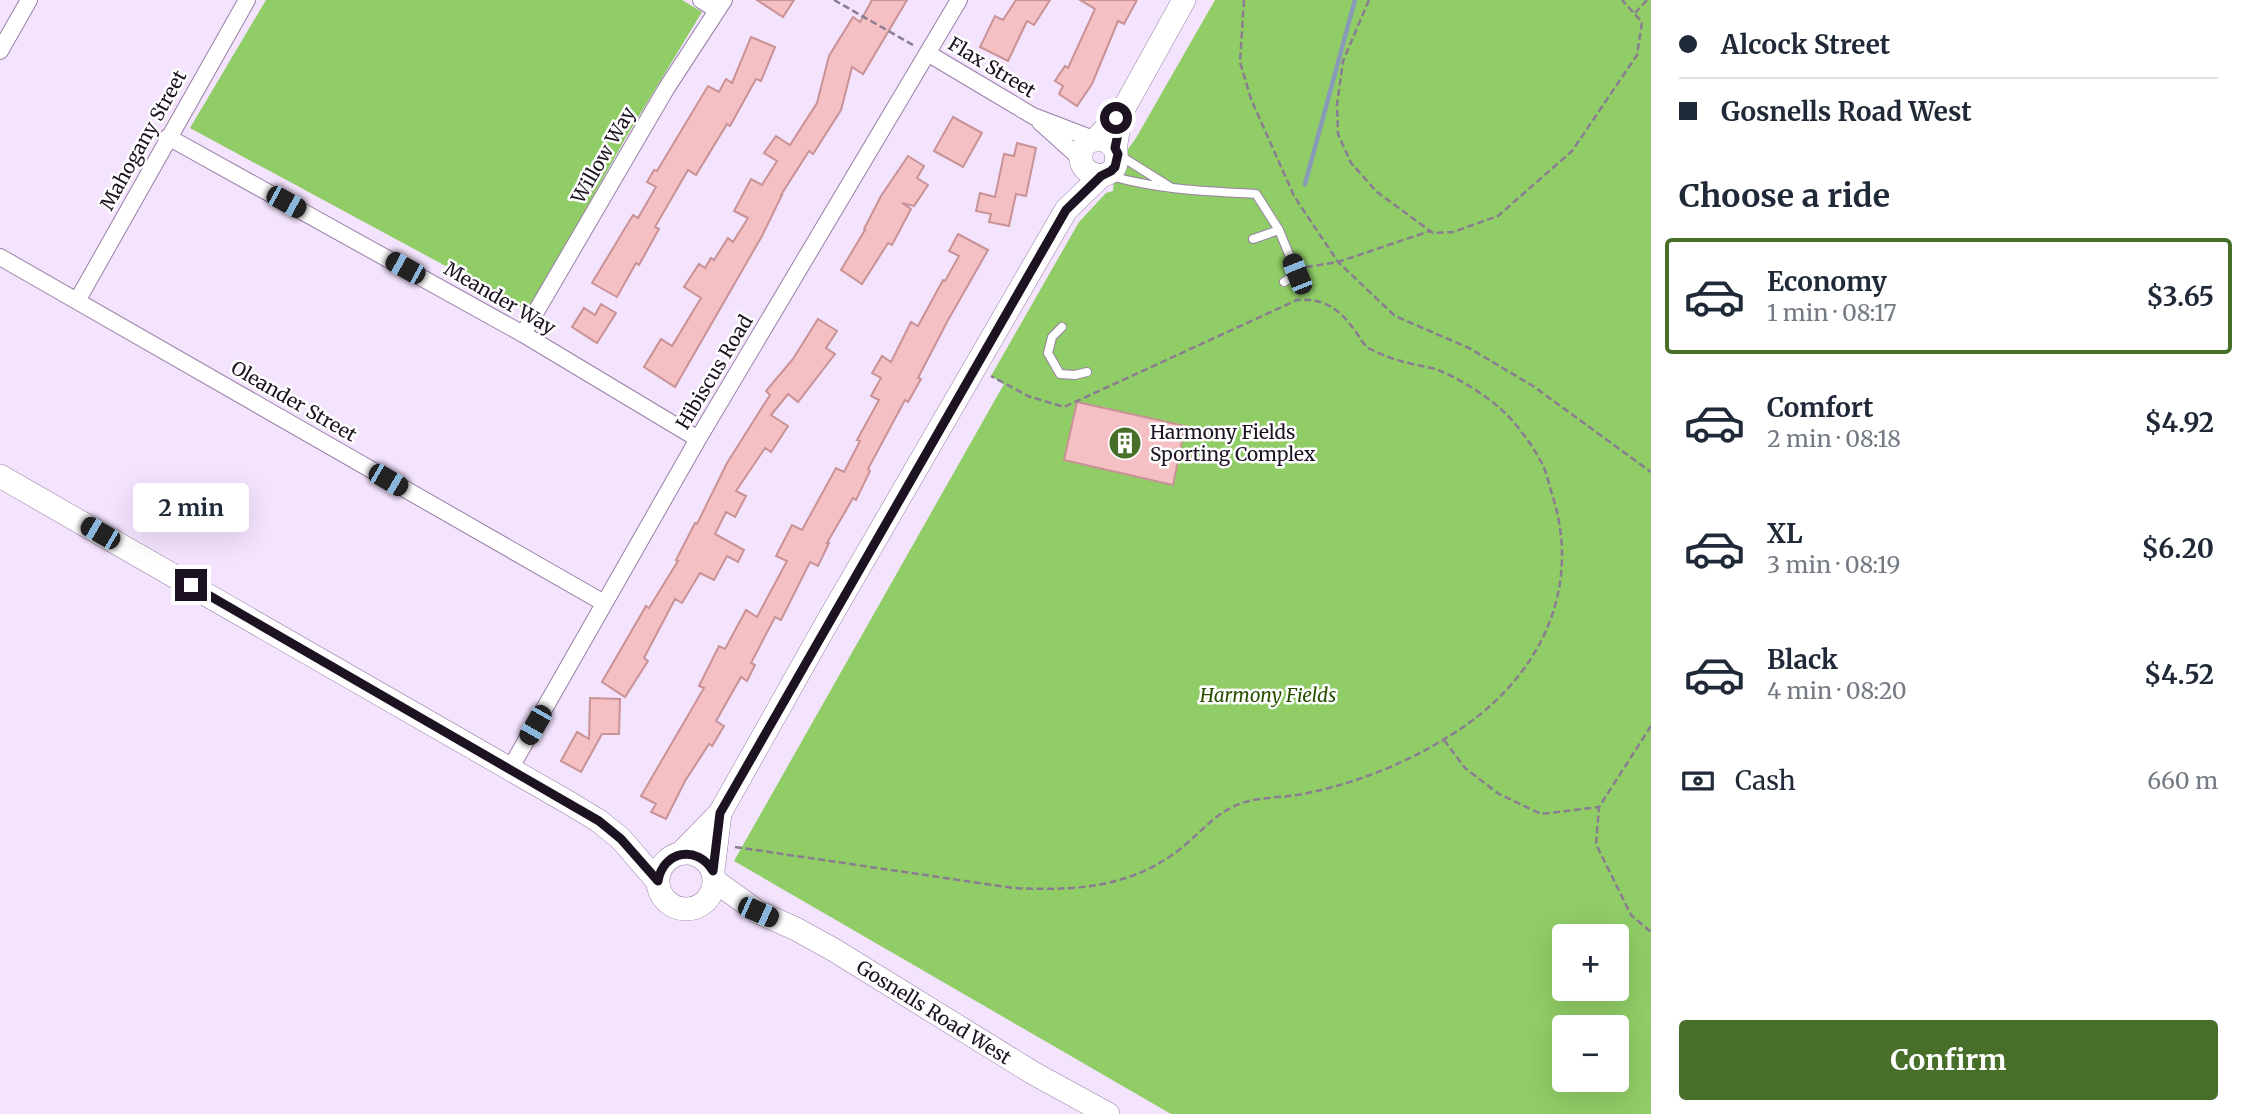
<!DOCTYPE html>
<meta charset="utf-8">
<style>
:root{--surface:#fff;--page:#f6f6f7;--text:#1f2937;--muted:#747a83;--line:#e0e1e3;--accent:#486f2a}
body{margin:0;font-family:Merriweather,serif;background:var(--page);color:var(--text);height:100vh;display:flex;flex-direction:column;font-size:26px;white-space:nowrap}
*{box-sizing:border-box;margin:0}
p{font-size:23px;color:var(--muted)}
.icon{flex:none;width:38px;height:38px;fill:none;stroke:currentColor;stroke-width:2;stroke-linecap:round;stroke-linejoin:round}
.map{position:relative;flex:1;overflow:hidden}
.panel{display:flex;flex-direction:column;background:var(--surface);width:595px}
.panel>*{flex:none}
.hud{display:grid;align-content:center;height:154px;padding:0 28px;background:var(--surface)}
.tools{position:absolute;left:1552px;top:924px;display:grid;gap:14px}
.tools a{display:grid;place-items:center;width:77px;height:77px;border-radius:7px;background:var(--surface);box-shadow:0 7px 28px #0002;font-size:35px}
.end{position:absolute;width:32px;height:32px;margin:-16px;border:9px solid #1c1221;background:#fff;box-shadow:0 0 0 4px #fff}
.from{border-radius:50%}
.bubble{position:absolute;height:49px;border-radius:7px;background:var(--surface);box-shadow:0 7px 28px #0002;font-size:23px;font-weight:700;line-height:49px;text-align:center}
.car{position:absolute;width:21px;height:42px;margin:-21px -10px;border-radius:9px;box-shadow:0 0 5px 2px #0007;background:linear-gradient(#222 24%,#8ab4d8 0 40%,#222 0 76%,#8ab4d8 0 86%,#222 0)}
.hud b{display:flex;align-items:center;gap:24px;height:66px;font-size:26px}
.hud b+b{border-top:2px solid var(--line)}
.hud i{width:18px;height:18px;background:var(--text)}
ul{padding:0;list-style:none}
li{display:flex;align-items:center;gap:21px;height:116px;margin:0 14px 10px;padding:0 14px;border:4px solid transparent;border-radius:7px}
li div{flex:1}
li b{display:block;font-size:26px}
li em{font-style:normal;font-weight:700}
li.active{border-color:var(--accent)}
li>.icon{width:63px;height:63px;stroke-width:1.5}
h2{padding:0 28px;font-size:32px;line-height:84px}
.pay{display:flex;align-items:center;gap:18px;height:77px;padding:0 28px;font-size:26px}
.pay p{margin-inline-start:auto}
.primary-button{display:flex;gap:14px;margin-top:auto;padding:14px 28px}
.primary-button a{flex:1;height:80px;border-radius:7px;background:var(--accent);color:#fff;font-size:28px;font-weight:700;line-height:80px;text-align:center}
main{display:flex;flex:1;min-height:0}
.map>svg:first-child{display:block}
.green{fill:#90cd66;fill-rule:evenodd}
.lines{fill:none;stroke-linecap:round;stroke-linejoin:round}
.stream{stroke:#889ab8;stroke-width:4.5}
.building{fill:#f5c0c4;stroke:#c89296;stroke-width:2}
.service-casing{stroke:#997fa6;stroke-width:10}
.minor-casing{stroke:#997fa6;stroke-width:18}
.secondary-casing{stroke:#997fa6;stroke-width:24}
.path{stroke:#8a7c91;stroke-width:2.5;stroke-dasharray:7 3.5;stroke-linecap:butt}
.service{stroke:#fff;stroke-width:8}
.minor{stroke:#fff;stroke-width:16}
.secondary{stroke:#fff;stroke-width:23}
.route{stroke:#1c1221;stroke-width:9}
.labels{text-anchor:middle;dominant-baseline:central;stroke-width:5;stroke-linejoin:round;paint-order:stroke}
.street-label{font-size:19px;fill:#1c1221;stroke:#fff}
.poi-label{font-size:19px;fill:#1c1221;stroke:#fff;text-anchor:start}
.park-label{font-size:19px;font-style:italic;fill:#284f00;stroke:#fff}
</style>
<main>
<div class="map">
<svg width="1651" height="1114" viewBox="0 0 1651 1114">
<rect width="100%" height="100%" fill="#f4e3fd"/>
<path class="green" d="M266,0H682L702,12L625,139L529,311L190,128Z
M1215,0H1651V1114H1171L734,861L1004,384L991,376L1079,222L1106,193L1113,191L1115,167L1136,138ZM1564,936H1617V989H1564ZM1564,1027H1617V1080H1564Z"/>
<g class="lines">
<path class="stream" d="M1305,184L1355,0"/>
</g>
<path class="building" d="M757,0H794L783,17Z
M872,0H907L863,74L852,67L841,110L813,154L809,151L781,195H782L762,236L675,387L644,367L661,339L672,346L701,298L684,287L699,264L705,268L711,258L714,260L728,238L733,242L748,218L734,211L751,179L762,185L777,161L764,153L776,136L790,145L817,103L829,56L853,17L860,22Z
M1016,0H1050L1034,25L1027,21L1008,61L980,47L995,16L1003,20Z
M1080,0H1137L1124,24L1118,21L1092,84L1077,106L1059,94L1063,86L1055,81L1065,66L1068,68L1095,9Z
M751,37L775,47L761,81L756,79L730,126L727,124L696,175L688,170L655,227L659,229L639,265L636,263L617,297L592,283L633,215L638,218L656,187L647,182L654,170L657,171L708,86L719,92L726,79L732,83Z
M953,117L982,133L963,167L934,151Z
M1017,143L1036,148L1026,196L1016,194L1009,226L989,222L991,214L976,211L980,193L995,197L1004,154L1014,156Z
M908,156L924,166L917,178L928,185L914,206L902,203L911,209L892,245L888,243L862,284L841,270L865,230L864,229L881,196Z
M958,234L988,250L947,322L918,378L921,379L908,402L905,400L868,469L870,471L856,500L853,498L827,543H829L818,566L810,562L781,620L775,617L751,663L755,665L747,681L741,677L716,721L724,726L712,746L709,744L685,781L666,819L651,812L656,804L641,796L704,688L699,686L719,646L725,649L746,610L757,617L787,561L776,556L792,525L802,530L836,468L844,472L860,441L857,440L879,400L871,396L881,378L872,373L882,356L891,362L911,322L918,326L943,280L945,281L959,256L949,251Z
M601,304L616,313L597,343L572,327L584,308L595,315Z
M818,319L837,331L826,348L835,354L798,402L788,394L771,415L788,426L771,452L765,448L736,491L746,496L735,517L726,512L715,534L744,550L738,562L727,556L714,580L700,573L682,603L675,599L644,658L648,661L625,697L602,682L646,606L649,608L678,561L676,560L695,523L697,524L727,463L770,395L766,391L793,359Z
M1077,402L1185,426L1173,485L1064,460Z
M590,698L620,699L619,734H602L581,772L561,761L577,732L589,739Z"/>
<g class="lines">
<defs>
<path id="service" d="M1119,155L1170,187
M1111,176C1160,190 1205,191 1256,194L1279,230L1297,274L1284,282
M1253,239L1279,230
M1062,327L1052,337L1048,353L1060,374L1075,375L1087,372"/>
<path id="minor" d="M701,0L717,10
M0,51L29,0
M929,54L1033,116L1093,139
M1040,122L1080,158
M168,137L523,334L698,439
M0,257L604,603
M77,301L247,0
M523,334L666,89L724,0
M510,769L698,439L959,0"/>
<path id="secondary" d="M1097,138L1123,110L1184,0
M1115,148L1104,139L1088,141C1075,156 1080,173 1101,176C1122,170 1115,160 1116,144C1117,133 1121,121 1123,110
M0,476L571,804L599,821L621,839L658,882
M658 881a28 28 0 1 1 56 0a28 28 0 1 1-56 0Z
M680,854L720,813L824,628L1066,210L1101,176
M713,871L720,813
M715,881L758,912L796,929L834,950L1033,1073L1108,1114"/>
</defs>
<use href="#service" class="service-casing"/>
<use href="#minor" class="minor-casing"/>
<use href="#secondary" class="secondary-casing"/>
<path class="path" d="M834,0L913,45
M1244,0L1240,62L1251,99L1294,196L1338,262L1395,316L1469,348L1533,386L1651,472
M1369,0L1343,61L1337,105L1338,134L1351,163L1377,192L1433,233L1453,232L1498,216L1572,151L1637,55L1642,22L1622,0
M1635,13L1647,0
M1306,267L1338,262L1430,231
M1651,726L1599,807L1596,844L1631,915L1651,932
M1444,740L1465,768L1499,794L1541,814L1599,807
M735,847L1013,888C1076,891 1134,888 1185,845C1204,829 1218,811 1242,803C1263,796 1287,798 1308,793C1359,782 1407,763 1451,735C1537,682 1585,591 1551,491C1548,481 1546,469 1540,460C1533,446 1515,422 1504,412C1486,395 1460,379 1438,370C1426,366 1413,365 1401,361C1391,358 1379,354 1370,349C1364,346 1360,338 1356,332C1340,310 1326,298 1297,300L1064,407L1028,396L991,376"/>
<use href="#service" class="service"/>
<use href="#minor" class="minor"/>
<use href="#secondary" class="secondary"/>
</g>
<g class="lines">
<path class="route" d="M191,585L599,821L621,839L658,881C663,851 697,844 713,871L720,813L1066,210L1101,176L1111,171L1115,167L1118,154L1115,148L1123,110L1116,118"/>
</g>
<defs>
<symbol id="building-disc" viewBox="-11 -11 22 22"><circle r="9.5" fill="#486f2a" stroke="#fff"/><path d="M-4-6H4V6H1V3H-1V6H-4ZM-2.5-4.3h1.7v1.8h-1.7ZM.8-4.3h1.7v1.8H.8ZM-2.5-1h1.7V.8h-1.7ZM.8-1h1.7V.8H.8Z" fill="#fff"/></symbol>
</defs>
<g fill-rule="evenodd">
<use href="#building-disc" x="1106" y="424" width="38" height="38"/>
</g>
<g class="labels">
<g class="street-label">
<text transform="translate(992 67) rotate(31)">Flax Street</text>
<text transform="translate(143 140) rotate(-61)">Mahogany Street</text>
<text transform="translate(603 155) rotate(-60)">Willow Way</text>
<text transform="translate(500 298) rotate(30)">Meander Way</text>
<text transform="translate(714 372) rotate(-59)">Hibiscus Road</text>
<text transform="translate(294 401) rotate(30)">Oleander Street</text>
<text transform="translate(934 1012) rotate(32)">Gosnells Road West</text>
</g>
<g class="poi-label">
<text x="1150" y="432">Harmony Fields<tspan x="1150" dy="22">Sporting Complex</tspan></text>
</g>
<g class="park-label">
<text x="1268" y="695">Harmony Fields</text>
</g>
</g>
</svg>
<div class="tools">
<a>+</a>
<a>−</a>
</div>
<i class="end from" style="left:1116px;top:118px"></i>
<i class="end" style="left:191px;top:585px"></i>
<div class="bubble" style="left:133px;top:483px;width:116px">2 min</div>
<i class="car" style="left:286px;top:202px;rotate:119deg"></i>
<i class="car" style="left:405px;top:268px;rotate:299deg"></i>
<i class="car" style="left:1297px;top:274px;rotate:338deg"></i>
<i class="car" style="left:388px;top:480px;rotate:120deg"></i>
<i class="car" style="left:100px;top:533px;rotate:300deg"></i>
<i class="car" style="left:535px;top:725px;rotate:210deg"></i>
<i class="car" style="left:758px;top:912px;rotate:114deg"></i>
</div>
<section class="panel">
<div class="hud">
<b><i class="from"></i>Alcock Street</b>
<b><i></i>Gosnells Road West</b>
</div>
<h2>Choose a ride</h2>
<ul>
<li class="active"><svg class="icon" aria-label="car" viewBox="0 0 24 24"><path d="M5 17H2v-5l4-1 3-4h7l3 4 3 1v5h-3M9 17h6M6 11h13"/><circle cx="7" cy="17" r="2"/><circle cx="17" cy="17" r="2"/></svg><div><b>Economy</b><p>1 min · 08:17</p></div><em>$3.65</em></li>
<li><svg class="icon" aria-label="car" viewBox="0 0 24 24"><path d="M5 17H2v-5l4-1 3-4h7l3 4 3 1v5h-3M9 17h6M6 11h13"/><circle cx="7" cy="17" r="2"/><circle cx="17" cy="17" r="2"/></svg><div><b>Comfort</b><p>2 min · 08:18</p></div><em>$4.92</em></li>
<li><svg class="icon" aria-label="car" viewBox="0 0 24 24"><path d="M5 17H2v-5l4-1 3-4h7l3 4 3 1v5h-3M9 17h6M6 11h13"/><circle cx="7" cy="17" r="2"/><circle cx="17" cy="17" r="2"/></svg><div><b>XL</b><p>3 min · 08:19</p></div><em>$6.20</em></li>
<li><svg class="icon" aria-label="car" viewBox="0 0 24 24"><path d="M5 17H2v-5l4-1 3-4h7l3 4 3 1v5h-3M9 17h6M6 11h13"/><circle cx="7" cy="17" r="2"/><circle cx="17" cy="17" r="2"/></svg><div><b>Black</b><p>4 min · 08:20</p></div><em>$4.52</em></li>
</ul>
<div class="pay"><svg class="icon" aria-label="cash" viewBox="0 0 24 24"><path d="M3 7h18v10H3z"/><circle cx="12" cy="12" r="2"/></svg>Cash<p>660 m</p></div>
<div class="primary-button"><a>Confirm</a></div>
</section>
</main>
